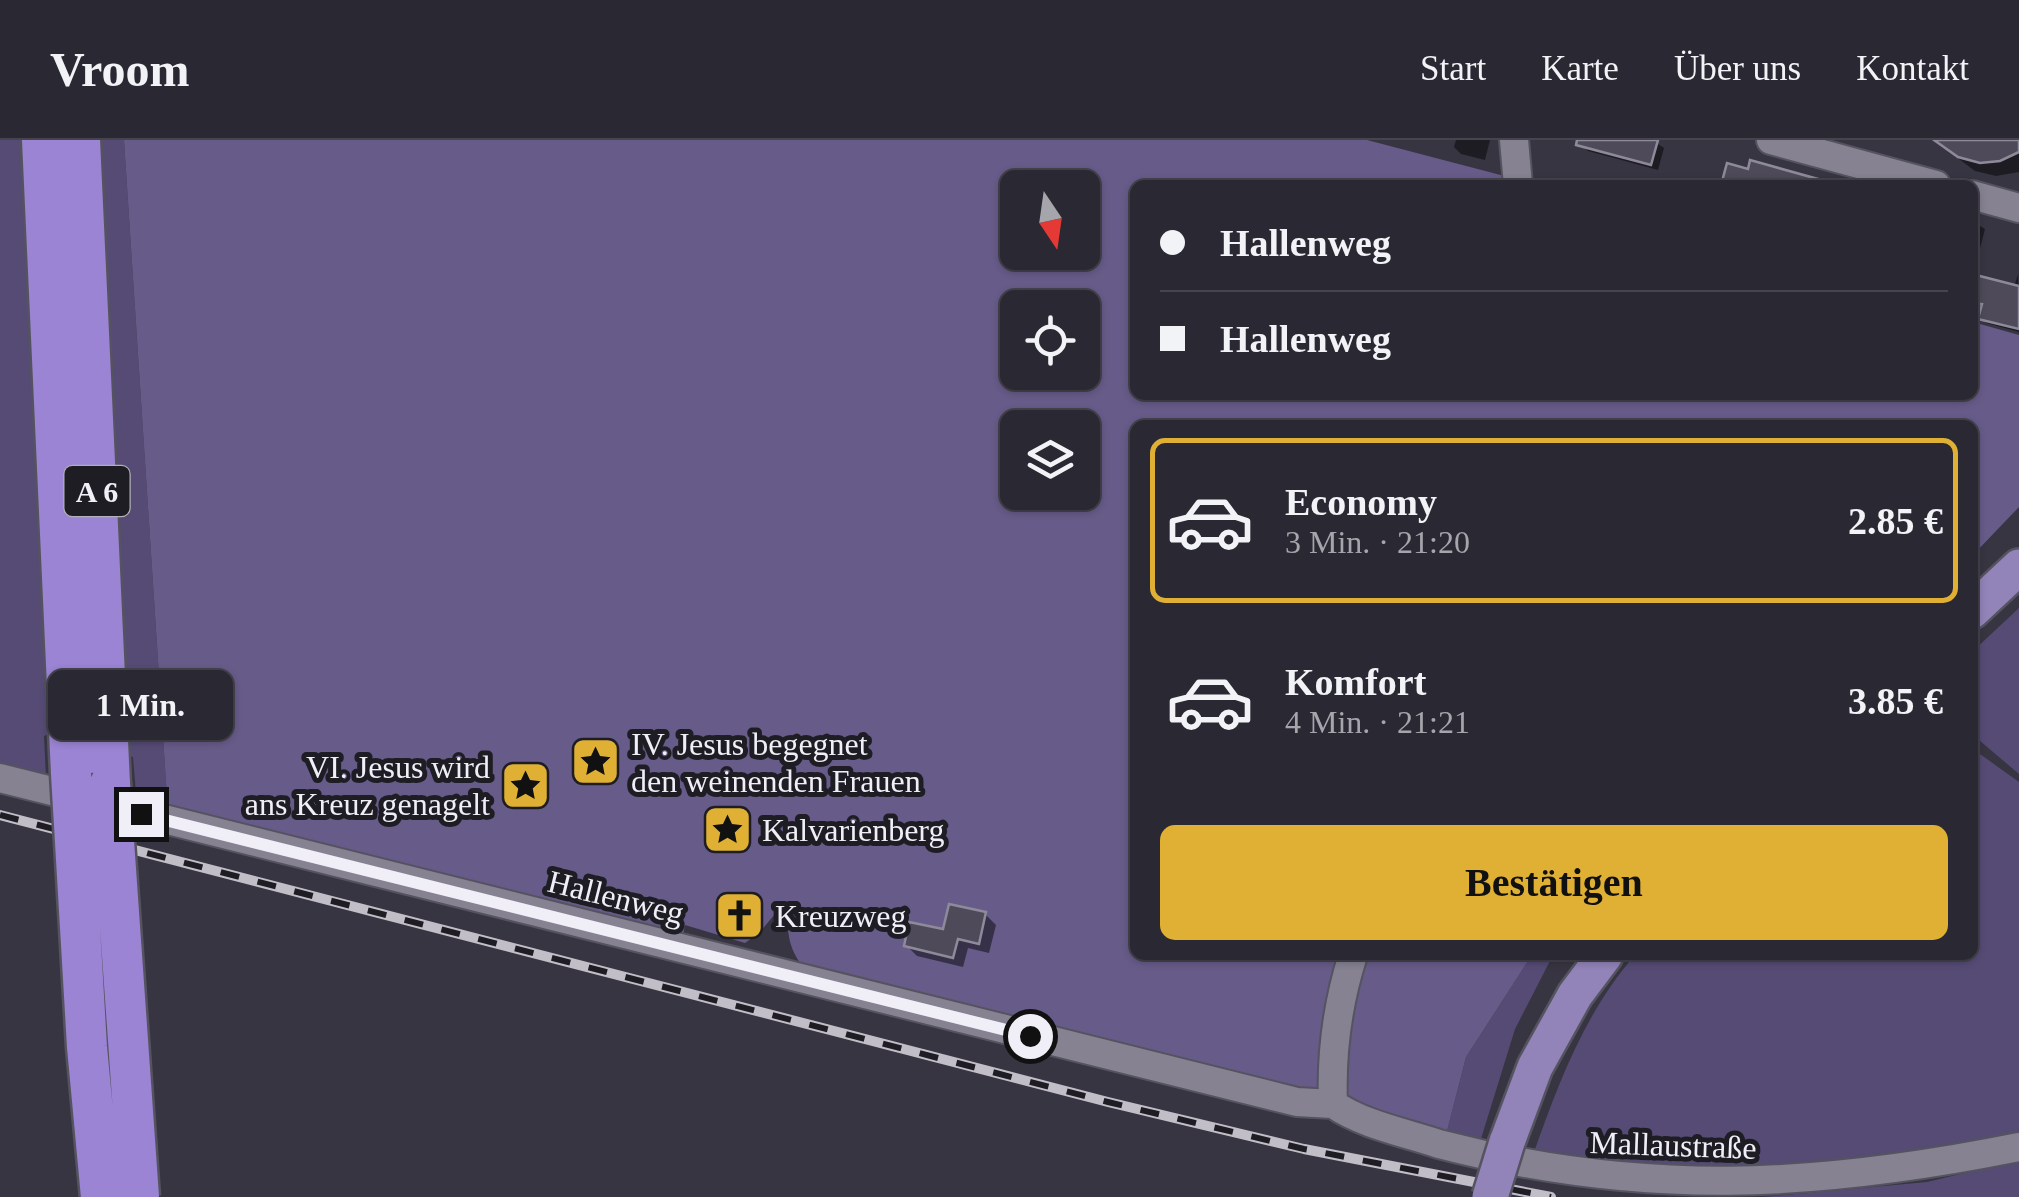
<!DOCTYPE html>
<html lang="de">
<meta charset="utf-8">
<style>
:root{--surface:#2a2832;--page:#36343e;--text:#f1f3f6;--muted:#a5a6ac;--line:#46444d;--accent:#e0b034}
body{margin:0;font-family:Georgia,serif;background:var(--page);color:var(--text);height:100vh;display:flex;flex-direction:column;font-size:38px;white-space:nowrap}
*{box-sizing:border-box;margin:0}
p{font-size:32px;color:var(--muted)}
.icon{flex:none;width:55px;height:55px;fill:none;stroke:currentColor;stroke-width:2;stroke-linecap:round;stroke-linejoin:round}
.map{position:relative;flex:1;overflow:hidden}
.panel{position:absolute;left:1130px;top:280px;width:848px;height:540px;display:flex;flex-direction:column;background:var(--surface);border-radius:15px;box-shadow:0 2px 8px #0004,0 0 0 2px var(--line)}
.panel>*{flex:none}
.banner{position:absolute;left:1130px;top:40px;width:848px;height:220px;border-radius:15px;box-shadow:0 2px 8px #0004,0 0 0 2px var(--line);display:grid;align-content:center;height:220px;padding:0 30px;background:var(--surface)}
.needle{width:65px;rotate:167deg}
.controls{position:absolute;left:1000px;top:30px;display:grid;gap:20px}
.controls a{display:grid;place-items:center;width:100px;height:100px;border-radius:15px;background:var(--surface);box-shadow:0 2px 8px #0004,0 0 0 2px var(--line);font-size:50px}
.end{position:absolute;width:45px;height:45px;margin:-22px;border:12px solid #f0eef7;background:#111;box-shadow:0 0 0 5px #111}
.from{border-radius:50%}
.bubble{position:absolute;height:70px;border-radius:15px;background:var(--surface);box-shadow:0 2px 8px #0004,0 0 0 2px var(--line);font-size:32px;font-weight:600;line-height:70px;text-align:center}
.banner b{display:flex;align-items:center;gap:35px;height:95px;font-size:38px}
.banner b+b{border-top:2px solid var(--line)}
.banner i{width:25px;height:25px;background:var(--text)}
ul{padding:18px 0 0;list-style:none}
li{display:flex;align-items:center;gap:30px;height:165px;margin:0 20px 15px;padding:0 10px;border:5px solid transparent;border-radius:15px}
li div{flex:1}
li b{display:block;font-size:38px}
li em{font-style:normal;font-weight:600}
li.selected{border-color:var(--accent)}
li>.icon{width:90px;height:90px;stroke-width:1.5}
.action{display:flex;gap:20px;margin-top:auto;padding:20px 30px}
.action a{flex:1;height:115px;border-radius:15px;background:var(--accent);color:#111;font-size:40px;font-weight:600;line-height:115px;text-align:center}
header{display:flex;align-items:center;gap:60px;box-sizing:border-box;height:140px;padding:0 50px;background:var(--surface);border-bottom:2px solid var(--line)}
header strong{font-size:48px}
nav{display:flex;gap:55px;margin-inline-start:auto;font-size:35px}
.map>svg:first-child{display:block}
.green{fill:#564b75}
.forest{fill:#675b89;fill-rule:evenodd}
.shadow{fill:#0007}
.building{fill:#4e4a59;stroke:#8e8a9a;stroke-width:2.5}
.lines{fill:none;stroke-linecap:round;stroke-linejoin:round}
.minor-casing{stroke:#55535f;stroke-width:32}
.major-casing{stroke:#55535f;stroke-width:40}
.highway-casing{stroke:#55535f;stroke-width:45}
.minor{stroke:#868292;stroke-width:28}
.major{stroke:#9283b9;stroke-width:35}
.highway{stroke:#9a84d3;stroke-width:40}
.rail-casing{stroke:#c1bec8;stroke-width:10}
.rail{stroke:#1f1d24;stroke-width:6;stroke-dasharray:19;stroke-linecap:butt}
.major-bridge-casing{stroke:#55535f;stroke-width:40;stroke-linecap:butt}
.highway-bridge-casing{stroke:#55535f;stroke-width:45;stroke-linecap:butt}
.major-bridge{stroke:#9283b9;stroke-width:35}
.highway-bridge{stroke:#9a84d3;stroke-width:40}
.route{stroke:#f0eef7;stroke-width:12}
.labels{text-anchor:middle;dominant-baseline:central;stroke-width:10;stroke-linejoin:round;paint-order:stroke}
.shield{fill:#1f1d24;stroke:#b1afb8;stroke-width:2.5}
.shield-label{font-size:30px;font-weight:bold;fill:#f0eef7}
.poi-label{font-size:32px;fill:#f0eef7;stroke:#1f1d24;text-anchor:start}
.street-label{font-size:32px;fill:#f0eef7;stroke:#1f1d24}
</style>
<header>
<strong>Vroom</strong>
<nav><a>Start</a><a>Karte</a><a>Über uns</a><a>Kontakt</a></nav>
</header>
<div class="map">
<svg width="2019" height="1057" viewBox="0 0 2019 1057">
<rect width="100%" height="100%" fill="#383542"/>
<path class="green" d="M0,0H20L48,594L44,596L46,638L0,629Z
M99,0H124L168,673L137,666L133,617L129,616Z
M2019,468V634L1973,595L1972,512Z
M1973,609L2019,642V999L1927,1017L1704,1034L1533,1015C1558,944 1585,872 1635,815H1972Z
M1532,815H1553L1515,889L1480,1002L1445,999L1466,917Z
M2019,1020V1057H1764L1927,1042Z"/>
<path class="forest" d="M124,0H1367L1512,38V45H1135V255H1972L1973,182L2019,195V367L1973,415L1972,285H1135V815H1532L1466,917L1445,999L804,828C787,807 787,790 788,764L785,762L759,793L745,803L685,785L682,800L168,673ZM1018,48H1082V112H1018ZM1018,168H1082V232H1018ZM1018,288H1082V352H1018Z"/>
<path class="shadow" d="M1456,0H1490L1485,20L1461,14L1454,7Z
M1583,0H1652L1664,8L1658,30L1588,11L1582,5Z
M1944,0H2019V32L1996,36L1975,31L1959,19Z
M1972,81L1985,89L1978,116L1972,114Z
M2018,134L2019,192L1986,183L1981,178L2014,147Z
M985,774L996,785L989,813L968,808L963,827L917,816L906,805Z"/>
<path class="building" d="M1577,0H1658L1651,25L1576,5Z
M1934,0H2019V12L2000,21L1980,23L1958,17Z
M1750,20L1825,41L1824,45H1721L1727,23L1748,29Z
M1972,134L2019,146V189L1978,179L1982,164L1972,163Z
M949,764L986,772L979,804L958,799L953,818L904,806L909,782L943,789Z"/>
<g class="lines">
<defs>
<path id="minor" d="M1514,0L1518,45
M1771,0L1936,45
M1972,55L2019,68
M0,638L1297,962L1333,964
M1333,964C1364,985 1403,992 1439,1004C1642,1057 1815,1048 2019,1007
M1333,964C1331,914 1338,862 1353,815"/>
<path id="major" d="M1972,471L2019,427
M1507,1002L1535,927L1575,855L1605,815"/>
<path id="highway" d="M42,0L71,634
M80,0L110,644"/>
</defs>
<use href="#minor" class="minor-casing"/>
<use href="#major" class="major-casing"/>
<use href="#highway" class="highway-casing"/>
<use href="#minor" class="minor"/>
<use href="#major" class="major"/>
<use href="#highway" class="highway"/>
<defs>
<path id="rail" d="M0,675L1108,962L1304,1009L1551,1057"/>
</defs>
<use href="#rail" class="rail-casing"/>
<use href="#rail" class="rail"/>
<defs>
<path id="major-bridge" d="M1490,1057L1507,1002"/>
<path id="highway-bridge" d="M71,634L87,907L101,1057
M110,644L139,1057"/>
</defs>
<use href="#major-bridge" class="major-bridge-casing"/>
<use href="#highway-bridge" class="highway-bridge-casing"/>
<use href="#major-bridge" class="major-bridge"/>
<use href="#highway-bridge" class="highway-bridge"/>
</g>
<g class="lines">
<path class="route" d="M141,674L1030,896"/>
</g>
<defs>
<symbol id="sight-square" viewBox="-11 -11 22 22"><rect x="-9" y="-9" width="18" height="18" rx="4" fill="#e0b034" stroke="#1f1d24"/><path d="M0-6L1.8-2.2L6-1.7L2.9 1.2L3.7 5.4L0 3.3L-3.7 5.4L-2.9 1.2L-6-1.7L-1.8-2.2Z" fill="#111"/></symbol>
<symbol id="church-square" viewBox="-11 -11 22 22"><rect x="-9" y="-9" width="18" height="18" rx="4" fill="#e0b034" stroke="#1f1d24"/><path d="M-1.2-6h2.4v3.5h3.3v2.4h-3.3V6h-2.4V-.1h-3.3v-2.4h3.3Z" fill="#111"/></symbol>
</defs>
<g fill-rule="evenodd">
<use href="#sight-square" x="568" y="594" width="55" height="55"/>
<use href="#sight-square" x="498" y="618" width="55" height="55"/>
<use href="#sight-square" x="700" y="662" width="55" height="55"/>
<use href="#church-square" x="712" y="748" width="55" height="55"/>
</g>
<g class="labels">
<rect class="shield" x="64.5" y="326" width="65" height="50" rx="8"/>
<g class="shield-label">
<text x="97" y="351">A 6</text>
</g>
<g class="poi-label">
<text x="631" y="604">IV. Jesus begegnet<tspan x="631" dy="37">den weinenden Frauen</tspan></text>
<text x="490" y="627" text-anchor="end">VI. Jesus wird<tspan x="490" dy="37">ans Kreuz genagelt</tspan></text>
<text x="762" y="690">Kalvarienberg</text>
<text x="775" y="776">Kreuzweg</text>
</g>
<g class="street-label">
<text transform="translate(616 757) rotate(14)">Hallenweg</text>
<text transform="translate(1673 1005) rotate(2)">Mallaustraße</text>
</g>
</g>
</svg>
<div class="controls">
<a><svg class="needle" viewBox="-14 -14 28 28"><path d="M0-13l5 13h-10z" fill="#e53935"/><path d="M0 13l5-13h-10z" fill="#a5a6ac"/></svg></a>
<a><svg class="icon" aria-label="locate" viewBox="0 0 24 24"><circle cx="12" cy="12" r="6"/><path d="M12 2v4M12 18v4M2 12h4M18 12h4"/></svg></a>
<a><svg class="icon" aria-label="layers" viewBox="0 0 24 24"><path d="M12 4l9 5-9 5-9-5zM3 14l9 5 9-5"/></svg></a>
</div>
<i class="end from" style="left:1030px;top:896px"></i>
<i class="end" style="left:141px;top:674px"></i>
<div class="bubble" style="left:48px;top:530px;width:185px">1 Min.</div>
<div class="banner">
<b><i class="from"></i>Hallenweg</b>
<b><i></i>Hallenweg</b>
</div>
<section class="panel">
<ul>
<li class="selected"><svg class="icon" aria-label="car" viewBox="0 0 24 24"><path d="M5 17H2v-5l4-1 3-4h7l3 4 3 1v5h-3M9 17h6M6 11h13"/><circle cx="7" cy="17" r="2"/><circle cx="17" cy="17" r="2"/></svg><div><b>Economy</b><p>3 Min. · 21:20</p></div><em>2.85 €</em></li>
<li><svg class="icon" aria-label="car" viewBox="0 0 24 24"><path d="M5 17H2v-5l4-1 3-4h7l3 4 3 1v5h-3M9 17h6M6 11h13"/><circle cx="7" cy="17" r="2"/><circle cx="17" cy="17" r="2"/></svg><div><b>Komfort</b><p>4 Min. · 21:21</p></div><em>3.85 €</em></li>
</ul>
<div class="action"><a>Bestätigen</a></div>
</section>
</div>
